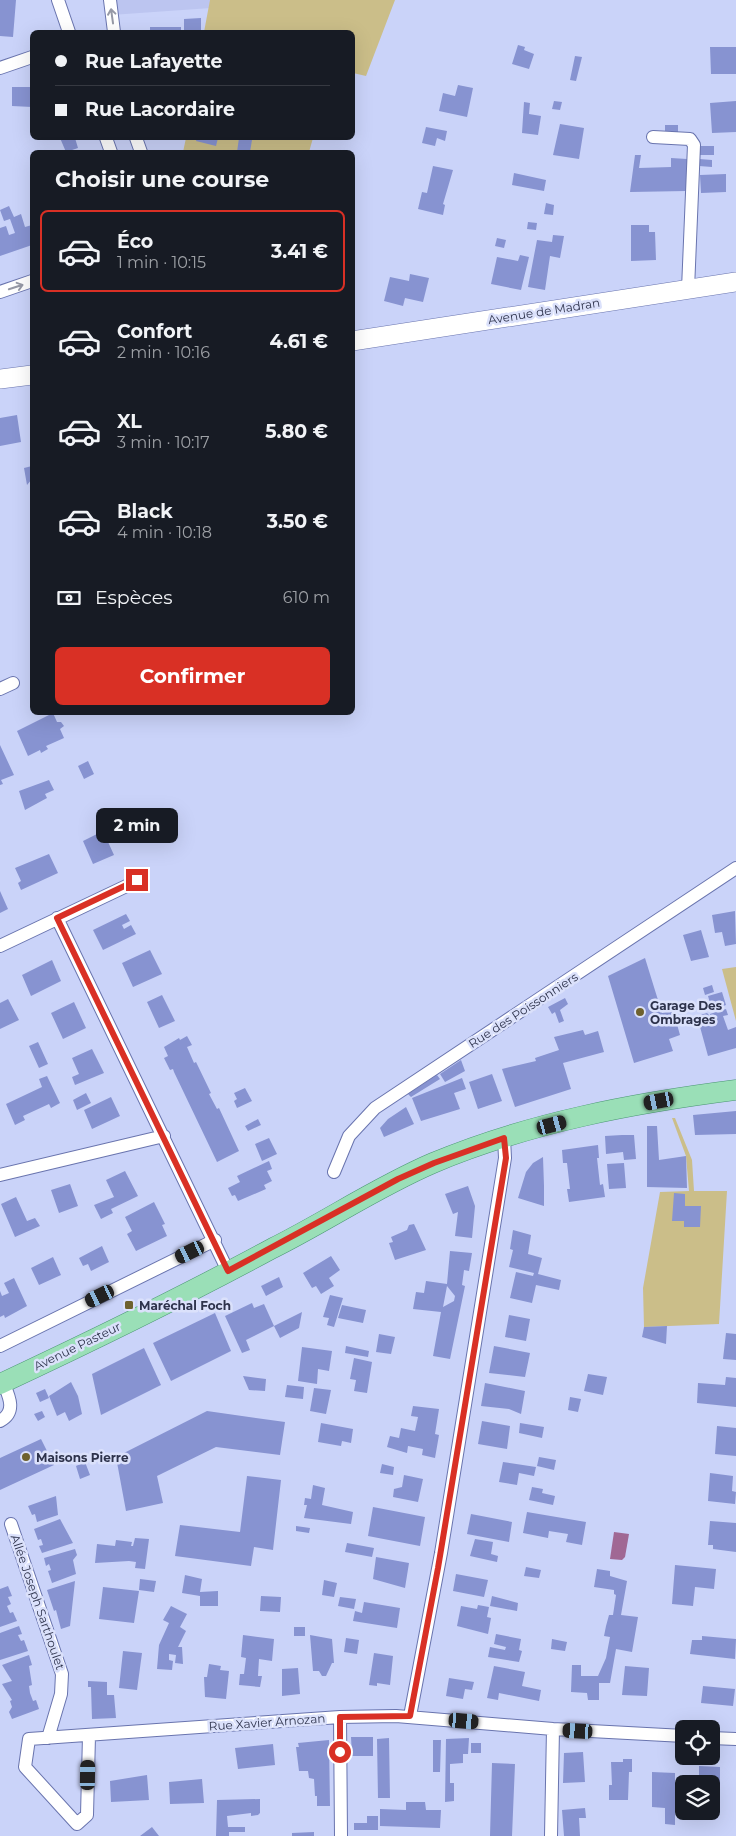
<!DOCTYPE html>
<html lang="fr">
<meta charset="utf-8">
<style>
:root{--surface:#171b24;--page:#20242c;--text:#f1f3f6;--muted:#9ea1a6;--line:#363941;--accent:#d93025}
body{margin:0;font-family:Montserrat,sans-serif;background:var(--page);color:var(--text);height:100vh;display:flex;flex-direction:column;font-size:19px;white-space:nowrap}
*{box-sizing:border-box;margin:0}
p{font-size:16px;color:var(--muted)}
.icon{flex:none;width:28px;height:28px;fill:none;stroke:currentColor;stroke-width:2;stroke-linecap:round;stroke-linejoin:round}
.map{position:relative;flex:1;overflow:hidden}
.sheet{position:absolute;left:30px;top:150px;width:325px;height:565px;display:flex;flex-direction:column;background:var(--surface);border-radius:8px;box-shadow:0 5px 20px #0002}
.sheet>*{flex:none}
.top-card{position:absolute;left:30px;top:30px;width:325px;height:110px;border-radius:8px;box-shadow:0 5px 20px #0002;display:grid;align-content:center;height:110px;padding:0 25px;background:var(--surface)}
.controls{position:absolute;left:675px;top:1720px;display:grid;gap:10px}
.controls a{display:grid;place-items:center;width:45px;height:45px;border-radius:8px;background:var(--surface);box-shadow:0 5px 20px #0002;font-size:25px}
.end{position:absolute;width:22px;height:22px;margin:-11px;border:6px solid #d93025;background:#fff;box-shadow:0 0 0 2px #fff}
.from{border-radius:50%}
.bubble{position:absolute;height:35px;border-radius:8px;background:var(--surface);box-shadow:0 5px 20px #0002;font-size:16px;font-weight:700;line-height:35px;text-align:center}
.car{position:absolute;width:15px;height:30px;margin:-15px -8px;border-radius:6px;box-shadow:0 0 4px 1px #0007;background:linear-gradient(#222 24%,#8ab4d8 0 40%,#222 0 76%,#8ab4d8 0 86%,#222 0)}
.top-card b{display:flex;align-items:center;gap:18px;height:48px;font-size:19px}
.top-card b+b{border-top:1px solid var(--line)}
.top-card i{width:12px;height:12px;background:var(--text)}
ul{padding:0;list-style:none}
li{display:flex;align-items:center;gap:15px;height:82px;margin:0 10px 8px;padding:0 15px;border:2px solid transparent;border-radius:8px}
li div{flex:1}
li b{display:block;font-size:19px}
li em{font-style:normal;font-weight:700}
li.selected{border-color:var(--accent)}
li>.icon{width:45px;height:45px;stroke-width:1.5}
h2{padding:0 25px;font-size:22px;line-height:60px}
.pay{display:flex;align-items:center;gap:12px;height:55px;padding:0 25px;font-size:19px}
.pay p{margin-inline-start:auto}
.cta{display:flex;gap:10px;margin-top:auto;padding:10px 25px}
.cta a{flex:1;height:58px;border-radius:8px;background:var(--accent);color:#fff;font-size:20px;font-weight:700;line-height:58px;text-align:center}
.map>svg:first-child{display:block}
.built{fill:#bcc5f0}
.green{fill:#cbbe89}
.water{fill:#a06894}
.building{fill:#8793d1;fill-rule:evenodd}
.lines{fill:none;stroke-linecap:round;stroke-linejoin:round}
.street-casing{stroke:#6974ae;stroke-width:14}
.secondary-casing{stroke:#6974ae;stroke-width:20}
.primary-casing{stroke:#499572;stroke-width:21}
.street{stroke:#fff;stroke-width:12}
.secondary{stroke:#fff;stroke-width:19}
.primary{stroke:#9adfb7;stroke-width:20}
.oneway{stroke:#9699a6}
.route{stroke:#d93025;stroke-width:6}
.poi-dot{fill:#6e612e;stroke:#dbe1fb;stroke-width:2}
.labels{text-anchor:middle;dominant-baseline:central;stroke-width:5;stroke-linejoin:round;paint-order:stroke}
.street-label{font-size:12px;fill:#2e334c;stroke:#dbe1fb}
.poi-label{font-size:12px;font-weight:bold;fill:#2e334c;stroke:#dbe1fb;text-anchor:start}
</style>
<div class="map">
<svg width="736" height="1836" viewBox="0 0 736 1836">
<rect width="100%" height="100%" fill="#cad3f9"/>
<path class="built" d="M110,0H212L211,8L111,15Z"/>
<path class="green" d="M210,0H395L366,76L353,73L352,32H204Z
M186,138H313L309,152H183Z
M736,967V1021L722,969Z
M672,1118H675L692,1160L694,1191H727L719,1324L644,1327L643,1288L660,1192L689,1191L686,1156Z"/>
<path class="water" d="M614,1532L629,1534L625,1557L622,1560L610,1559Z"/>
<path class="building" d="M0,0H16L13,37L0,36Z
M201,18V32H184V19Z
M150,27H181V32H150Z
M518,45L525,47L524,50L534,54L529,69L512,64Z
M710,47H736V74H711Z
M575,56L582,57L576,81L570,80Z
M458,85L473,88L467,117L439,111L443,93L455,96Z
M12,87H32V107L12,106Z
M554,101L562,102L560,110L552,109Z
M736,101V132L712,133L710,103Z
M524,102L530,103L529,114L541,116L538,135L522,133Z
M560,124L584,128L579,159L553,155Z
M665,125H678V133H665Z
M426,127L447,131L445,141L437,138L435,146L422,143Z
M60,138H75L78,148L66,152Z
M197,138H218L216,146L196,141Z
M239,138L252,140L250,152H237Z
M700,146H714V155H700Z
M635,155H641L639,168L671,167V158L687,159L686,191L630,192Z
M699,159L712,160V167L699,166Z
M433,166L453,170L443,204L445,205L443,215L418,209L422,192L427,193Z
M514,173L546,180L544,191L512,185Z
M726,174V192L701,193L700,175Z
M546,203L554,205L553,215L544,214Z
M9,206L14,217L21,214L25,227L32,225V245L0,256V228L6,226L9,235L15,233L10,219L4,221L0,210Z
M528,222L537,223L536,230L527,229Z
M631,225H649V232H655L656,260L631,261Z
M553,235L564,236L560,258L550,256L545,290L528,287L537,240L552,242Z
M497,238L506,240L504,248L495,246Z
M520,255L529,257L521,290L491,284L497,257L518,261Z
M410,274L429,278L423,302L405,298L403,306L384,301L390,277L409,281Z
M17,415L21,442L0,446V418Z
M32,466V479L27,485L24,468Z
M53,713L57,722H61L64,726L60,729L64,738L46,746L48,749L41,753L40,750L28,756L17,731Z
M0,745L14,775L1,780L3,784L0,785Z
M88,761L94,774L84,779L78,766Z
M49,780L54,790L45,794L47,798L25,810L19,791Z
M103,831L114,855L93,864L83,841Z
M49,854L58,873L21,890L18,883L21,881L15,868Z
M0,891L8,909L0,913Z
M735,911L736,944L725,946L722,932L715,933L712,915Z
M126,914L130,921L122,925L124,929L131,925L136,934L103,950L93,930Z
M701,930L709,957L691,961L683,935Z
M150,950L162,974L133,987L122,963Z
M645,958L662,1013L673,1010L680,1035L669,1039L673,1051L634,1063L608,976Z
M52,960L61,981L31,996L22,975Z
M712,985L714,992L705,995L703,988Z
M722,992L726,1005L712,1010L708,996Z
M162,995L175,1021L159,1028L147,1002Z
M565,998L568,1004L560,1010L564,1021L559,1023L555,1012L552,1014L548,1007Z
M8,999L19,1020L0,1029V1003Z
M74,1002L86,1028L63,1039L51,1013Z
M726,1009L728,1015L723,1016L728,1030L736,1027V1048L708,1056L697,1016L707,1013L710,1016V1014Z
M583,1030L585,1035L598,1031L604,1052L563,1063L571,1089L515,1107L502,1069L536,1061L535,1058L559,1050L554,1037Z
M187,1036L192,1045L187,1047L194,1063L196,1062L211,1093L209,1094L217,1109L219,1108L239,1151L217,1162L174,1072L173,1069L170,1070L164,1058L168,1056L164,1047L179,1038L180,1040Z
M38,1042L48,1064L39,1068L29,1046Z
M92,1049L104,1073L75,1085L72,1077L79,1074L72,1058Z
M461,1060L465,1071L445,1082L440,1074Z
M492,1074L502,1101L478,1109L469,1082Z
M437,1075L440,1079L411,1097L408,1094Z
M47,1076L60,1103L51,1108L49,1104L23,1116L25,1120L15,1125L6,1104L42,1087L39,1079Z
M462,1078L466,1089L454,1093L460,1109L421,1121L412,1098Z
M245,1088L252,1101L237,1108L234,1101L237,1099L234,1093Z
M86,1093L91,1103L77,1110L73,1100Z
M111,1097L120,1116L92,1129L84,1110Z
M406,1107L414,1124L384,1137L380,1128L388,1119Z
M736,1111V1134L695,1135L693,1115Z
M258,1119L261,1125L248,1131L245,1126Z
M647,1126H657L659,1160L686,1156L687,1188L647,1187Z
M622,1135H634L636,1159L624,1160L623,1152L606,1154L605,1136Z
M269,1138L277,1154L262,1161L255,1144Z
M598,1145L599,1158H597L600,1185L603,1184L605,1197L569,1202L567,1189H570L567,1163H563L562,1150Z
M543,1157L544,1186V1206L518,1198L526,1172L533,1163Z
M269,1161L272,1169L267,1171L272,1181L264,1185L266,1189L238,1201L235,1195L232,1196L228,1188L240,1182L237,1176Z
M624,1163L626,1188L609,1189L607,1164Z
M125,1171L138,1196L111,1209L113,1213L101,1219L94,1205L114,1197L106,1180Z
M70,1184L78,1206L59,1213L51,1190Z
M468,1186L475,1206L472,1238L455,1236L458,1212L453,1214L445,1194Z
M674,1193L685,1194V1206H701L700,1227H684V1221H672Z
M16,1197L27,1221L35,1218L40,1226L15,1237L1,1204Z
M154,1202L165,1224L162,1225L167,1236L136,1251L127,1234L132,1231L125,1217Z
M414,1224L426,1250L395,1260L389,1243L393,1242L391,1237L407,1230L409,1225Z
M513,1230L531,1235L528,1254L542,1258L538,1274L561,1280L559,1290L536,1285L532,1303L510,1298L516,1272L533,1276L534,1273L509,1267L513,1250L510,1249Z
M102,1246L109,1262L91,1271L88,1264L83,1266L79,1258Z
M450,1251L472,1253L469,1271L464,1270L462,1285L465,1286L450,1359L433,1356L441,1312L413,1309L416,1292L424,1293L426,1281L447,1284ZM447,1286L455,1296L454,1301L443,1307Z
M331,1256L340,1270L329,1278L334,1286L321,1294L316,1286L312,1288L303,1273Z
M53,1257L61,1275L39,1285L31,1268Z
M279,1277L283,1287L266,1296L261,1286Z
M14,1278L27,1306L5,1318L4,1315L0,1317V1291L2,1296L9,1293L4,1283Z
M330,1295L343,1298L334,1327L327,1325L329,1318L323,1317Z
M252,1303L254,1308L264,1304L274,1326L246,1340L250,1350L242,1353L225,1316Z
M342,1305L366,1310L363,1323L338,1318Z
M302,1312L299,1328L280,1338L274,1326Z
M215,1313L231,1351L171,1381L153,1343Z
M509,1315L530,1319L526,1341L505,1337Z
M667,1326L666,1344L642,1337L644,1327Z
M726,1333L736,1334V1360L723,1359Z
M379,1334L395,1337L391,1354L376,1352Z
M346,1346L369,1351L368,1357L345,1353Z
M494,1346L530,1353L525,1377L489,1373Z
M302,1347L332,1351L329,1371L318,1369L317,1384L298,1381Z
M144,1348L161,1385L101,1415L92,1374Z
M354,1358L372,1362L367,1393L354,1391L356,1380L350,1379Z
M588,1374L607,1377L603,1395L584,1391Z
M243,1376L266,1379L265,1391L249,1390Z
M726,1377L736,1378V1407L697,1403L698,1383L725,1385Z
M71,1382L78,1396L82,1414L69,1421L65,1412L57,1416L49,1396Z
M485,1383L525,1391L521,1414L509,1409L481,1406Z
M287,1385L304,1387L303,1399L285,1397Z
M314,1388L331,1390L326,1414L310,1411Z
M45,1389L49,1398L40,1402L36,1393Z
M570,1397L581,1399L578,1412L568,1410Z
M413,1406L439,1409L435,1434L439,1435L435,1458L422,1455L423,1449L408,1446L407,1453L387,1447L390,1436L399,1438L401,1428L415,1431L418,1417L411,1416Z
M42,1411L45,1417L38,1421L34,1414Z
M207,1411L285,1422L280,1455L216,1447L157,1476L163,1503L126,1511L116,1457Z
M482,1421L510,1426L507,1449L478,1444Z
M321,1423L353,1429L351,1443L342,1441L341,1446L318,1442Z
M520,1423L544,1427L542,1438L519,1433Z
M717,1426L736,1428V1456L715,1454Z
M41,1439L54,1465L0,1490V1458Z
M539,1457L556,1460L554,1470L537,1466Z
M85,1462L90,1475L80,1479L76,1466Z
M503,1462L536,1467L534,1476L519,1473L517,1485L499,1482Z
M382,1464L394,1467L393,1475L380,1473Z
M710,1473L733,1476L732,1491L736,1492L735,1504L708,1501Z
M404,1475L423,1479L418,1502L393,1497L394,1489L402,1487Z
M247,1476L281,1480L273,1550L254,1547L251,1566L175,1556L180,1525L240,1532Z
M313,1485L325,1488L322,1505L353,1512L351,1524L304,1518L307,1505H304L305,1498L311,1499Z
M532,1487L543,1489L542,1493L555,1496L553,1505L529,1500Z
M56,1496L58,1515L37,1522L35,1514L32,1515L28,1506Z
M373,1507L425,1517L420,1546L368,1536Z
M527,1512L586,1522L582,1545L566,1542L568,1534L549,1531L548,1538L523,1533Z
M471,1514L512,1522L509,1542L467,1534Z
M60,1519L73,1543L42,1553L39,1546L43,1545L41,1539L38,1540L34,1529Z
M710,1521L736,1523V1552L713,1549V1545H708Z
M296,1526L310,1528L309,1533L296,1531Z
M135,1538L149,1539L145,1569L135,1568L136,1562L129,1561L95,1563L97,1544L115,1546L116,1540L132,1542L131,1546H133Z
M475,1539L493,1542L491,1554L498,1556L497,1562L470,1556Z
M347,1543L374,1548L372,1557L345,1552Z
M75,1549L77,1555L73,1560L76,1574L52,1583L48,1571L51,1570L49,1564L46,1566L44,1558Z
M376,1557L409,1563L405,1588L373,1579Z
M675,1565L716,1569L714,1589L695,1587L693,1606L672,1604Z
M526,1567L541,1570L539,1578L524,1576Z
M597,1569L610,1571V1576L627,1581L621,1615L638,1617L632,1652L616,1649L610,1683H599V1700H588L587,1693L571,1692L572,1665H581V1676H598L606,1658L610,1637L604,1636L606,1626L609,1615H613L616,1595L614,1594V1590L594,1587Z
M456,1574L488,1580L484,1597L453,1591Z
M185,1575L202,1579L200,1592L218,1591V1606H200V1596L182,1593Z
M140,1579L156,1581L154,1592L139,1590Z
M324,1580L337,1583L334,1597L322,1595Z
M75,1581L70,1626L61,1629L56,1610L54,1611L47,1590Z
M8,1586L12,1596L8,1597L11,1604L7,1606L10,1613L13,1612L17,1621L0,1627V1589Z
M103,1587L139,1591L134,1623L99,1619Z
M261,1596L281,1597L280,1612L260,1611Z
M492,1596L518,1603L517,1611L490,1606Z
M340,1597L356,1599L354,1609L338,1606Z
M364,1602L400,1608L397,1628L353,1621L355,1611L362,1613Z
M478,1605L489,1607L487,1617L491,1618L488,1634L457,1626L461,1606L477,1609Z
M171,1606L187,1614L180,1627L186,1631L178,1647H182L183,1664L175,1663L176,1655L169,1654V1660L173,1661L172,1670L157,1669L159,1645L169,1623L163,1620Z
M19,1626L22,1634L18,1635L21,1641L24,1640L28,1651L0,1660V1633Z
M294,1627H305V1636H294Z
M496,1634L521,1639L519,1650L522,1651L519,1662L488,1657L490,1647L505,1650L506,1647L494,1644Z
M243,1635L274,1639L272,1661L259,1659L258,1676H262L260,1687L239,1685L240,1674H244L246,1658L241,1657Z
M310,1635L332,1639L334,1663H332L326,1676H322L319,1671H313Z
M702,1636L736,1639L735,1659L690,1654L692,1640H702Z
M346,1638L359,1640L357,1654L344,1652Z
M552,1639L567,1642L565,1651L551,1649Z
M123,1651L142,1653L137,1690L119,1688Z
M374,1653L393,1656L390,1685L377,1683V1686L369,1685Z
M29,1655L32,1665L29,1666L32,1685L29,1686L30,1693L33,1701L36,1700L39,1709L12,1719L9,1712L12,1707L10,1701L12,1700L2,1684L12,1681L2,1665Z
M209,1664L221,1666L220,1670L229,1671L226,1699L205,1697L204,1677H207Z
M494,1666L525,1672L522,1686L541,1690L539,1701L499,1693L498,1700L487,1698Z
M625,1666L649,1668L647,1696L622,1695Z
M298,1668L300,1694L282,1696V1669Z
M449,1678L474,1682L472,1690L465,1689L463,1699L446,1696Z
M88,1681L107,1682V1695H114L116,1718L92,1719L91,1687H88Z
M703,1686L735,1689L733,1706L701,1703Z
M351,1737H373V1756H352Z
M389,1738L390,1798H378L377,1739Z
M469,1738L468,1754H463V1763L450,1764V1783H454V1801L445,1802L446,1739Z
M329,1740L330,1806H317V1796H315L314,1779L309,1778L308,1771H299L296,1747H299L298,1743Z
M433,1740H441L440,1772H433Z
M471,1743H481V1753H471Z
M273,1744L275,1765L238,1769L235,1748Z
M583,1752L585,1782L563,1783L564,1753Z
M623,1759H632V1772H629L628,1800H609V1785H612L611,1762H623Z
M492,1763L515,1764L512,1836H490Z
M699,1766L720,1767V1809H711V1784H699Z
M652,1772L675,1773V1825L665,1824V1808L652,1807Z
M147,1775L149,1800L111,1802L110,1781Z
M202,1779L204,1803L170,1804L169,1782Z
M260,1799V1813L258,1815L251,1816V1813L227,1816L228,1827H245V1832H229V1836H216L217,1800Z
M406,1802H425L426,1810H441L440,1828L380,1826V1809L406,1810Z
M585,1808L586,1818H579L580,1836H564L562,1810Z
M367,1816H378V1830H354V1823H367Z
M152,1827L159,1836H140Z
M314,1832V1836H292V1833Z"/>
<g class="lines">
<defs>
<path id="street" d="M58,0L69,32
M110,0L114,32
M0,68L32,57
M653,137L690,139L694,145L688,289
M106,138L111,152
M136,138L141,152
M0,292L32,281
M0,689L13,683
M57,918L228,1271
M0,946L137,881
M334,1172L349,1136L375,1108L736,868
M0,1175L164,1136
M0,1346L215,1240
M0,1421C17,1412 9,1396 3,1382
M11,1524L62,1674L61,1694L48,1738
M410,1716L441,1553L505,1158L504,1138
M340,1717L341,1836
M89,1736L87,1815L77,1824L25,1767L29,1739L340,1717L396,1716L553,1729L684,1736
M711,1738L736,1739
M551,1836L553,1729"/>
<path id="secondary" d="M352,341L736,282
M0,379L32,375"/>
<path id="primary" d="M0,1384C92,1341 184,1296 273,1248C327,1221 377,1187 433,1163C528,1123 634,1103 736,1090"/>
</defs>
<use href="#street" class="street-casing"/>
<use href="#secondary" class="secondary-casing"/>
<use href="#primary" class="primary-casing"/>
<use href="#street" class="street"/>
<use href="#secondary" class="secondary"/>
<use href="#primary" class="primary"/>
</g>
<defs><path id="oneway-shaft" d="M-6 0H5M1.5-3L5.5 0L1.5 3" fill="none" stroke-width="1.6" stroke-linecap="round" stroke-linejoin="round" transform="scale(1.25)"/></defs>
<g class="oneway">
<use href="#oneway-shaft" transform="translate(112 16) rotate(-98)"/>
<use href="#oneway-shaft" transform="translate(16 287) rotate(-18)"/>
</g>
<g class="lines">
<path class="route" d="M137,880L57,918L228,1271L398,1179L434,1163L504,1138L506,1158L438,1568L410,1716L340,1717V1752"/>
</g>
<g class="poi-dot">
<circle cx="640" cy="1012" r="5"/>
<rect x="124" y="1300" width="10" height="10" rx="2.5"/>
<circle cx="26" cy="1457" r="5"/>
</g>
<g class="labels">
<g class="street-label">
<text transform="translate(544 311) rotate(-9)">Avenue de Madran</text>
<text transform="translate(523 1010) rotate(-33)">Rue des Poissonniers</text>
<text transform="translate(77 1346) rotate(-26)">Avenue Pasteur</text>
<text transform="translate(38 1602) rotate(71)">Allée Joseph Sarthoulet</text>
<text transform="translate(267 1722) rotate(-4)">Rue Xavier Arnozan</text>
</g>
<g class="poi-label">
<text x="650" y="1005">Garage Des<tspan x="650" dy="14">Ombrages</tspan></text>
<text x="139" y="1305">Maréchal Foch</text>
<text x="36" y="1457">Maisons Pierre</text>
</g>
</g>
</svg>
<div class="controls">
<a><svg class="icon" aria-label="locate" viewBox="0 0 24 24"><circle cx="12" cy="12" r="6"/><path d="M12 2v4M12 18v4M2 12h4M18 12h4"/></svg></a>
<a><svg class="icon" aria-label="layers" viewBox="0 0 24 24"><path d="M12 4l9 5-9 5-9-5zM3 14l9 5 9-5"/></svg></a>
</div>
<i class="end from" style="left:340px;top:1752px"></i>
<i class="end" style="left:137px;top:880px"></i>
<div class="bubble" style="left:96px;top:808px;width:82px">2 min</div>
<i class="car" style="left:659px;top:1101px;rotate:259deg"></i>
<i class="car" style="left:552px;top:1125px;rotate:75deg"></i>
<i class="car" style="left:190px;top:1252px;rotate:244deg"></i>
<i class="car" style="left:100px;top:1296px;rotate:244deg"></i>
<i class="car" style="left:464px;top:1721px;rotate:95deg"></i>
<i class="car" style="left:578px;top:1731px;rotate:273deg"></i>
<i class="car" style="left:88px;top:1775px;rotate:1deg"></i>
<div class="top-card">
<b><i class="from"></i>Rue Lafayette</b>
<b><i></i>Rue Lacordaire</b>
</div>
<section class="sheet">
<h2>Choisir une course</h2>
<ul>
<li class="selected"><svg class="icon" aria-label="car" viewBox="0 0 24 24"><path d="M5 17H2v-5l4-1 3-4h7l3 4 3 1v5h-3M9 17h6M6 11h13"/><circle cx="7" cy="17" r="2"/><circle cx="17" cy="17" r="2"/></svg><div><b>Éco</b><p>1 min · 10:15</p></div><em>3.41 €</em></li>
<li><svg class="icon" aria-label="car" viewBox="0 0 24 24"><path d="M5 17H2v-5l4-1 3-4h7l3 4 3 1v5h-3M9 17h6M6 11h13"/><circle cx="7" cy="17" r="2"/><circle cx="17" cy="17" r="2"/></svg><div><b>Confort</b><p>2 min · 10:16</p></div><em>4.61 €</em></li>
<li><svg class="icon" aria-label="car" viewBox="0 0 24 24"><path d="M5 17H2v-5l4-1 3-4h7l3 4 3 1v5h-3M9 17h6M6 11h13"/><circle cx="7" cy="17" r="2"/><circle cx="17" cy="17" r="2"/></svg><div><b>XL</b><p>3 min · 10:17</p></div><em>5.80 €</em></li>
<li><svg class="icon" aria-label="car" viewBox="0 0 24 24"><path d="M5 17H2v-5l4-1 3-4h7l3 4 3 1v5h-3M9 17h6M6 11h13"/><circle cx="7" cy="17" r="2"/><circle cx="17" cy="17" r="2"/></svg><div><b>Black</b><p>4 min · 10:18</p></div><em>3.50 €</em></li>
</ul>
<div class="pay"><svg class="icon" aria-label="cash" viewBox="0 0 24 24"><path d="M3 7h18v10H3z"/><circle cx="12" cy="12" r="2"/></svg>Espèces<p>610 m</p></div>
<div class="cta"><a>Confirmer</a></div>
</section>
</div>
